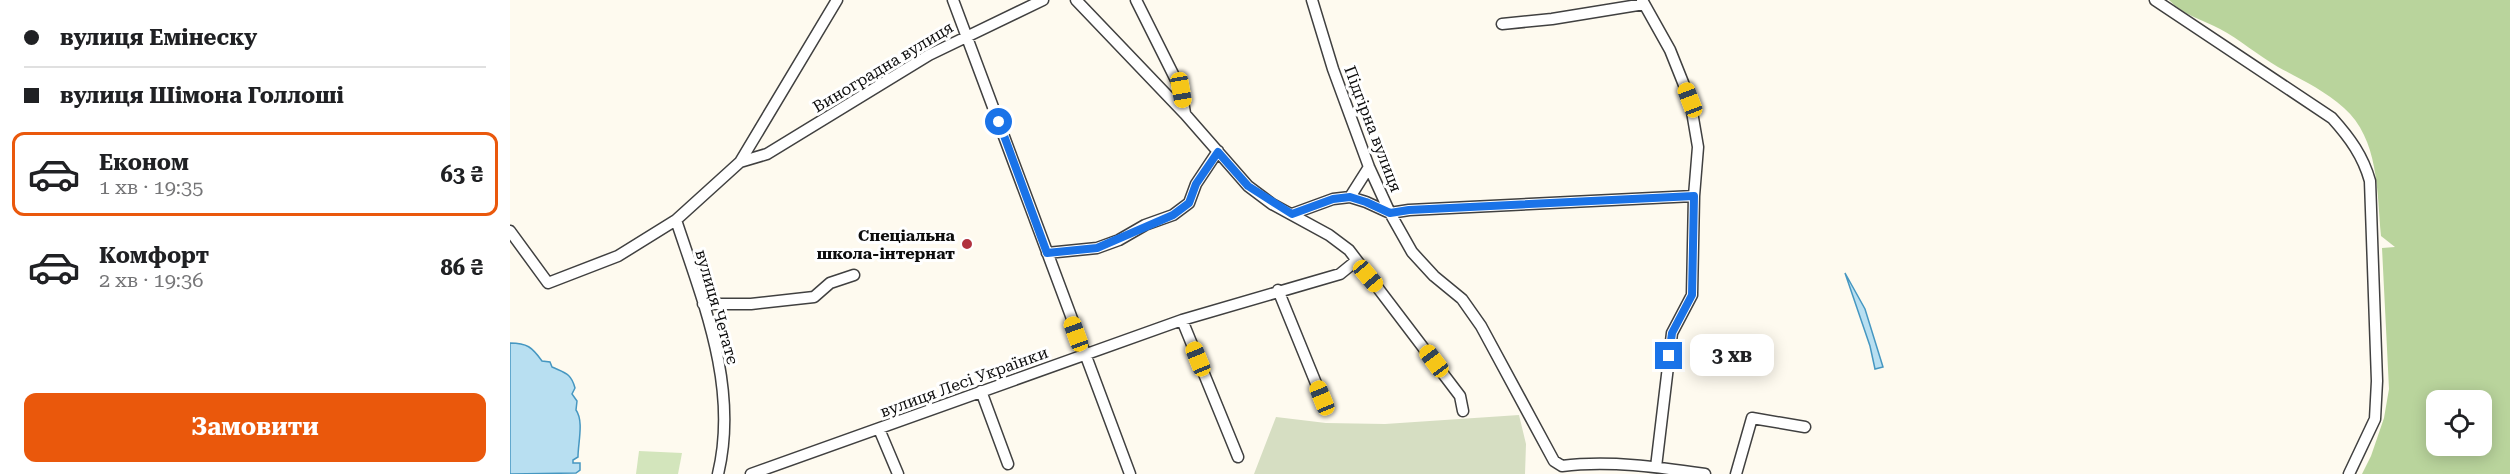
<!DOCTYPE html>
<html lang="uk">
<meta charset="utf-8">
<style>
:root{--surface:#fff;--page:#f6f6f6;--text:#202124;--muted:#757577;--line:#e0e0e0;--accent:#ea580c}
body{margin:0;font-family:"Roboto Serif",serif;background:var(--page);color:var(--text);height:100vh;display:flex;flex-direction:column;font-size:22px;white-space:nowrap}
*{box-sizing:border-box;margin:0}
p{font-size:20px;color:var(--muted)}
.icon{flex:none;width:33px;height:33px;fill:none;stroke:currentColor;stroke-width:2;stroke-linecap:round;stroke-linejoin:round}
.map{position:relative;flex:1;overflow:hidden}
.side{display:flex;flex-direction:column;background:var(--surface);width:510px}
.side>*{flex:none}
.top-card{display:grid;align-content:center;height:132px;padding:0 24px;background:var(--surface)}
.buttons{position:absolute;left:1916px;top:390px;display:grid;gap:12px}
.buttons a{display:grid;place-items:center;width:66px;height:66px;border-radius:12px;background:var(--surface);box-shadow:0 3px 15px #0003;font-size:30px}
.end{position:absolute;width:27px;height:27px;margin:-14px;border:8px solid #1a73e8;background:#fff;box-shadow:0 0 0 3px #fff}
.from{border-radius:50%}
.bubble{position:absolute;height:42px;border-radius:12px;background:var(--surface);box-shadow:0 3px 15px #0003;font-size:20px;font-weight:700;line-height:42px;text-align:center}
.car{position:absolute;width:18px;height:36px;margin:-18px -9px;border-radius:8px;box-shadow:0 0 4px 2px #0007;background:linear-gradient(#f5c518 24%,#345 0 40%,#f5c518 0 76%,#345 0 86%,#f5c518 0)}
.top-card b{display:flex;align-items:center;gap:21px;height:57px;font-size:22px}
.top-card b+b{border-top:2px solid var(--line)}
.top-card i{width:15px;height:15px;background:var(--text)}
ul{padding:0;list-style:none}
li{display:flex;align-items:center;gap:18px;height:84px;margin:0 12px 9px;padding:0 12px;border:3px solid transparent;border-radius:12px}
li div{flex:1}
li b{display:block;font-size:22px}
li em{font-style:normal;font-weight:700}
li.current{border-color:var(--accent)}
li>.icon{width:54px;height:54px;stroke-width:1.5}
.button{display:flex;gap:12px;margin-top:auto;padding:12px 24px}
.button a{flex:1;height:69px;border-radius:12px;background:var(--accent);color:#fff;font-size:24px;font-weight:700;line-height:69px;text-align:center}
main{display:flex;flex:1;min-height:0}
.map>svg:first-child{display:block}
.green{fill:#d3e5bc}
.forest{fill:#b9d49c;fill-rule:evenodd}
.cemetery{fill:#d6dec2}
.water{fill:#b8dff1;stroke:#4697c1;stroke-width:1.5}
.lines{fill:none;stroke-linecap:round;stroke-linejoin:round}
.minor-casing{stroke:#404040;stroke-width:13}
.minor{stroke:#fff;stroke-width:10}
.route{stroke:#1a73e8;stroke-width:8}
.poi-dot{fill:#b1323f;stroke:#fff;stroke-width:2}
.labels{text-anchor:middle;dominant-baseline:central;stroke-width:6;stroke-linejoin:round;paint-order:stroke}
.street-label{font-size:16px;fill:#0d0d0d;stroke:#fff}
.poi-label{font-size:16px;font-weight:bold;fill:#0d0d0d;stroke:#fff;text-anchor:end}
</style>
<main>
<section class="side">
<div class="top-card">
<b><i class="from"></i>вулиця Емінеску</b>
<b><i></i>вулиця Шімона Голлоші</b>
</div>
<ul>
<li class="current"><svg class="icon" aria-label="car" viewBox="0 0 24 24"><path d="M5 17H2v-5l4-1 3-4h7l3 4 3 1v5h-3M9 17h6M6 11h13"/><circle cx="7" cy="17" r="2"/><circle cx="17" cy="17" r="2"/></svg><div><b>Економ</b><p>1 хв · 19:35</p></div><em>63 ₴</em></li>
<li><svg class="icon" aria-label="car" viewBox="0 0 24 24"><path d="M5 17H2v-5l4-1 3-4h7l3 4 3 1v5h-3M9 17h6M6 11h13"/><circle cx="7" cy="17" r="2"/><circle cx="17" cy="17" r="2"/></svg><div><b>Комфорт</b><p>2 хв · 19:36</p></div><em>86 ₴</em></li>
</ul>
<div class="button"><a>Замовити</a></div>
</section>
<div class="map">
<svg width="2000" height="474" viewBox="0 0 2000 474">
<rect width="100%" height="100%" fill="#fefaef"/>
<path class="green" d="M129,451L172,453L168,474H126Z"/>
<path class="forest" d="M1659,0H2000V474H1852L1861,456L1874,418L1879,389L1872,248L1885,247L1871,236C1867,192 1869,139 1834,108C1814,90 1790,79 1768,67C1749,56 1729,39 1710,29C1693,20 1673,15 1659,0ZM1926,400H1971V446H1926Z"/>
<path class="cemetery" d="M1009,415L1016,444L1015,474H744L766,417L816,423L875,424Z"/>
<path class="water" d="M1335,273L1355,309L1373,367L1365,369L1360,346Z
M0,343C17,343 22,347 32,361L40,362L42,367C55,373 61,373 65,388L62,394L67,401L66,410C74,421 68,443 68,457L63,460V463H70V470L66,473L0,474Z"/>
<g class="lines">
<defs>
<path id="minor" d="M443,0L620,474
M566,0L675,114L738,186L762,204L819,235L839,250L950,396L953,411
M626,0L671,90L675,113
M802,0L823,69L859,167L880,213L902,252L924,276L952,299L971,326L1044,461L1052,466
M1132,0L1160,50L1180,100L1188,147L1184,196L1182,295L1162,333L1146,467
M1645,0L1822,118C1840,138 1853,156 1860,181L1867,381L1865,419L1839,474
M992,24L1042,19L1134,4
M230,162L257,154L419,55L533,0
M840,197L859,167
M782,214L823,199L840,197L856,202L880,213L899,210L1184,196
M166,220C193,302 229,387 208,474
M0,231L38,283L108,256L166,220L230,162L327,0
M537,253L587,248L609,240L635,225L663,215L679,203L686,184L708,151
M768,290L812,398
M193,304H241L304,297L320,283L344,275
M672,320L728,457
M471,391L498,464
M369,429L388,474
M1052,466C1099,460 1148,467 1195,474
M241,474L672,320L830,274L846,261
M1226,474L1242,418L1295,427"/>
</defs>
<use href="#minor" class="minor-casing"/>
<use href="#minor" class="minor"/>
</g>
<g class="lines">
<path class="route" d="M489,122L537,253L587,248L663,215L679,203L686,184L708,152L738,186L782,214L823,199L840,197L856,202L880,213L899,210L1184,196L1182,295L1162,333L1159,356"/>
</g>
<circle class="poi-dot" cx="457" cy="244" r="6"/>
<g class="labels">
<g class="street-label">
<text transform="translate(373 67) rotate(-31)">Виноградна вулиця</text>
<text transform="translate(863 129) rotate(69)">Підгірна вулиця</text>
<text transform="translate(207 307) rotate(74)">вулиця Четатє</text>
<text transform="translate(454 382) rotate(-20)">вулиця Лесі Українки</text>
</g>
<g class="poi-label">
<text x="445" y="235">Спеціальна<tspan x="445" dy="18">школа-інтернат</tspan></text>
</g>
</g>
</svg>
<div class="buttons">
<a><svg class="icon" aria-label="locate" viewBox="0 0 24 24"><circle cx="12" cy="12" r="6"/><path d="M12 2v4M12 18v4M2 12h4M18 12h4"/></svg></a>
</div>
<i class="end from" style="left:489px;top:122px"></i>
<i class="end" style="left:1159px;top:356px"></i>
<div class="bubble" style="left:1180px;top:334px;width:84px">3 хв</div>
<i class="car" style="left:671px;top:90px;rotate:170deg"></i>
<i class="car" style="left:1180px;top:100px;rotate:339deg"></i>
<i class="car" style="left:858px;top:276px;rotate:140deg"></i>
<i class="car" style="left:566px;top:334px;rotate:340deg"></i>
<i class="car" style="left:688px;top:359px;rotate:338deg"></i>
<i class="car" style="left:924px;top:361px;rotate:323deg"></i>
<i class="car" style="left:812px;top:398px;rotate:338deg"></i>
</div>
</main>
